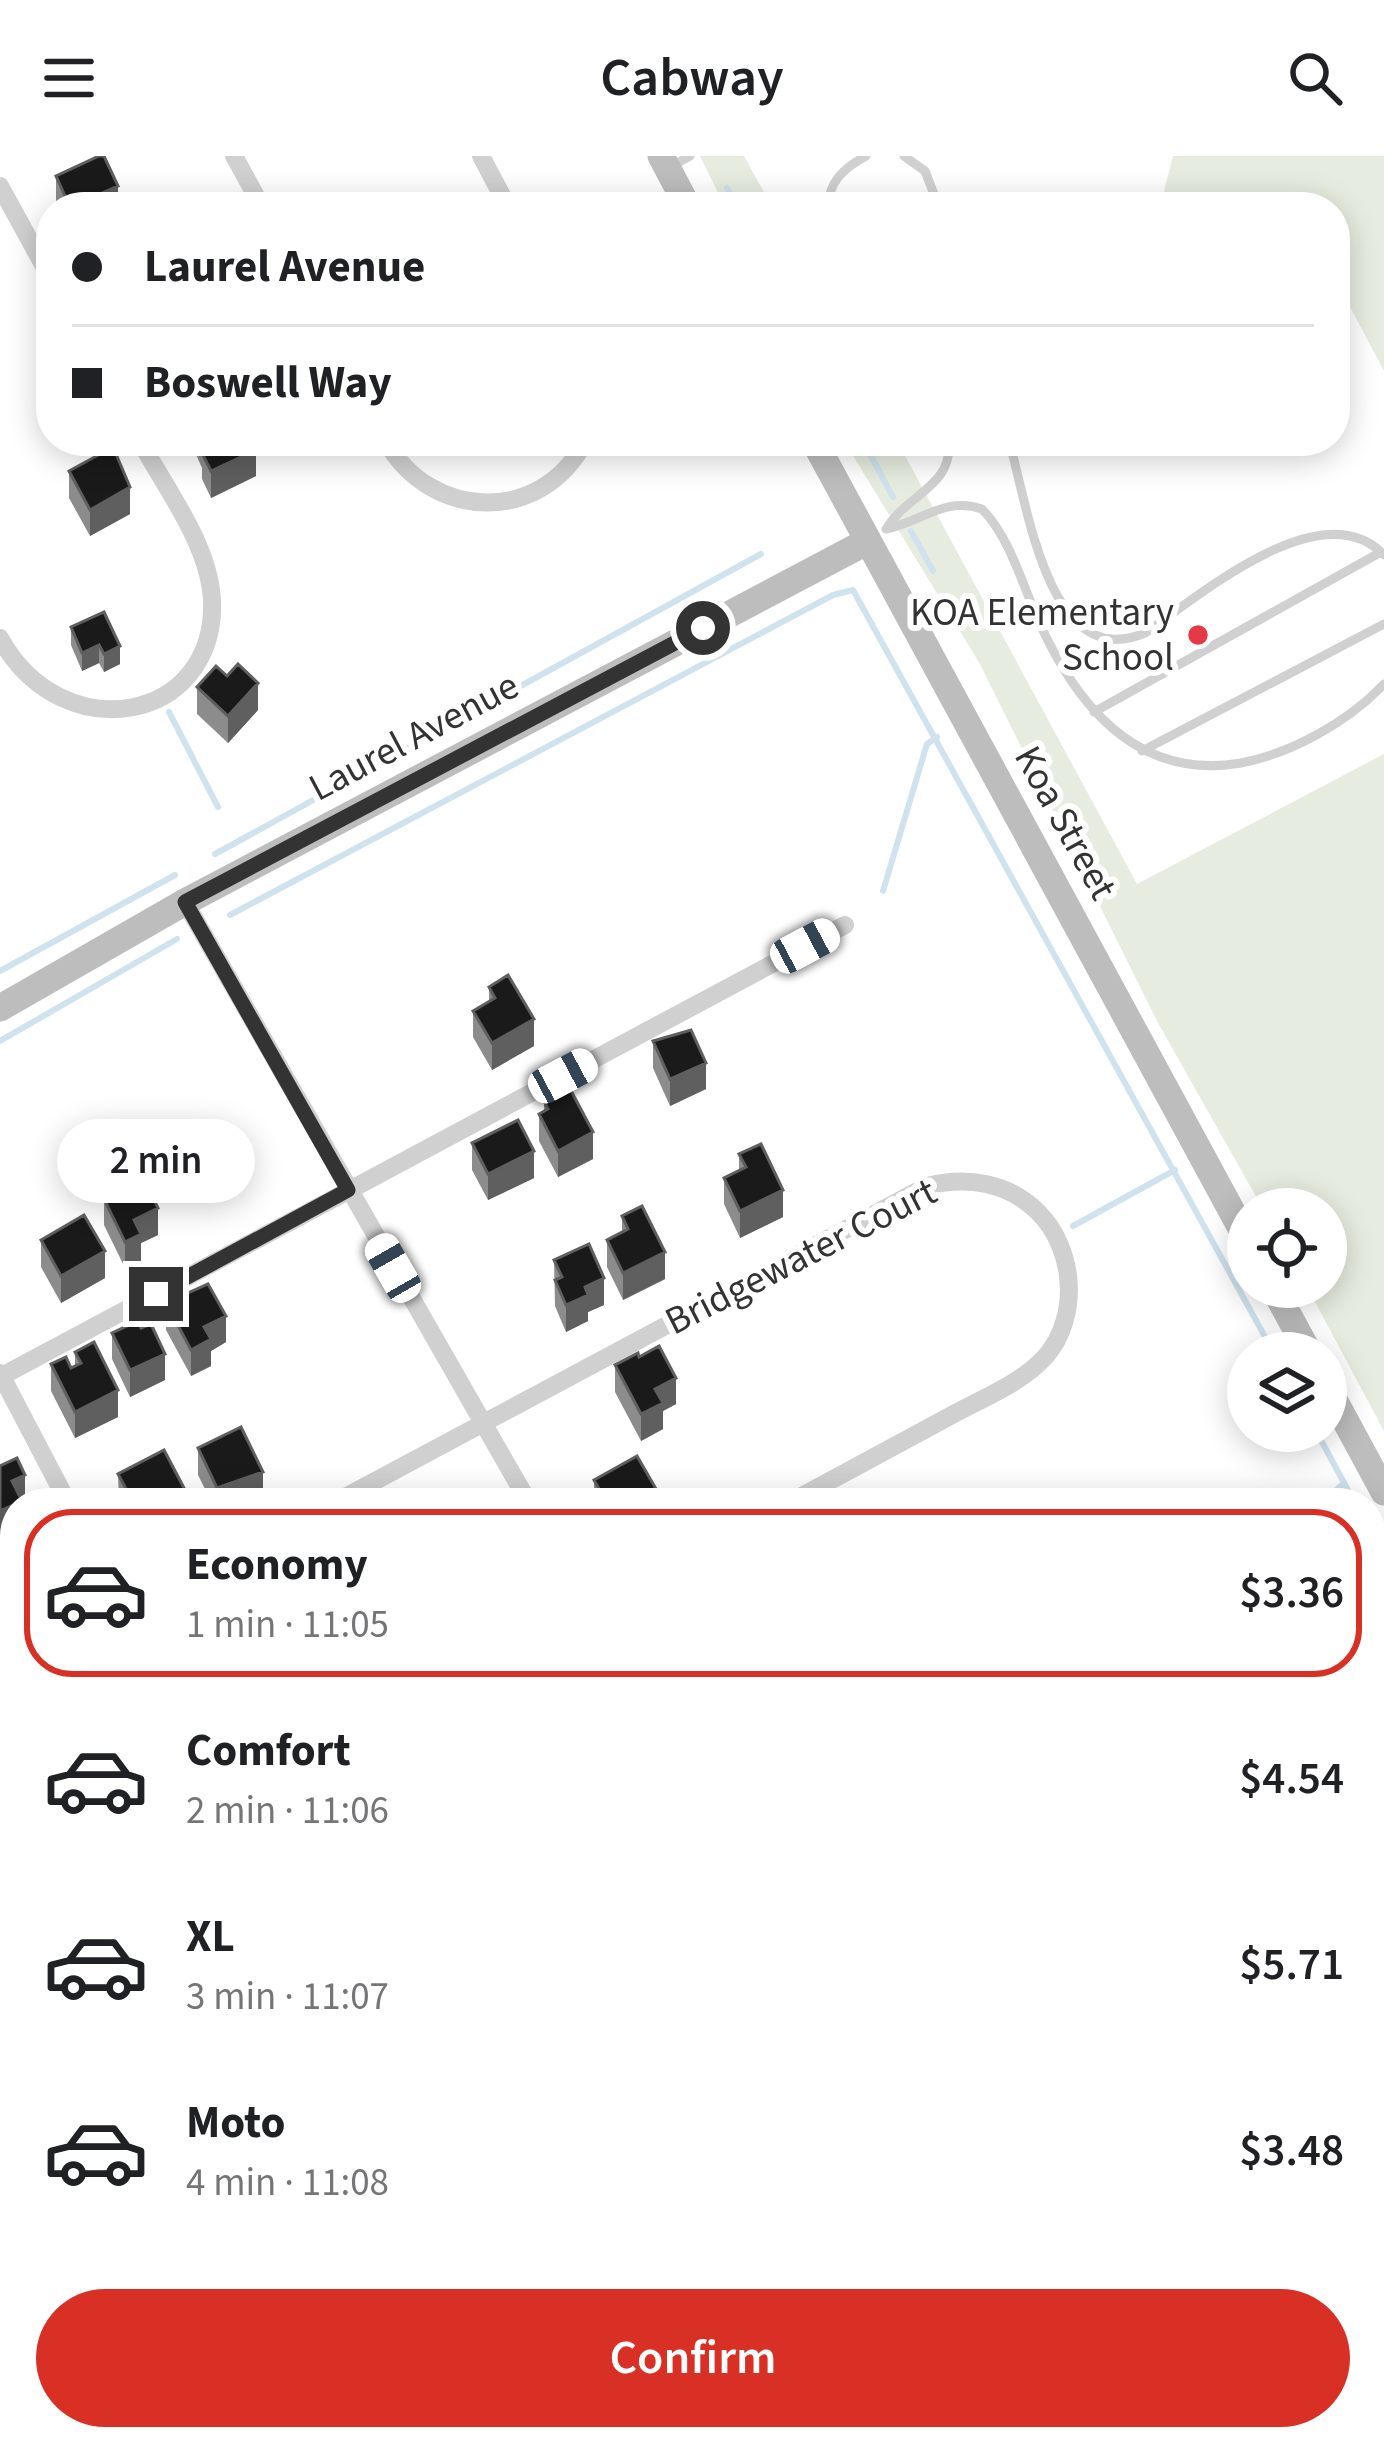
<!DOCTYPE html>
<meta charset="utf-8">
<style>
:root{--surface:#fff;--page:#f6f6f6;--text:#202124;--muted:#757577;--line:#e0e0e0;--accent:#d93025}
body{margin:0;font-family:"Source Sans 3",sans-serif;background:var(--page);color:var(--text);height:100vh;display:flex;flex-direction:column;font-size:45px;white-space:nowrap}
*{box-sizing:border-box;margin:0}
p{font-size:39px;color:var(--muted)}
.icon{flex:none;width:66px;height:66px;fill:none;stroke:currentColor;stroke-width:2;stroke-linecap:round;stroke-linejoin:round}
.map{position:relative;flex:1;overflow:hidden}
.side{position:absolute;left:0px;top:1332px;width:1386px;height:963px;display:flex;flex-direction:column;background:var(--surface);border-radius:48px 48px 0 0;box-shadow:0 6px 30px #0003}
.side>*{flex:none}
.banner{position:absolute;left:36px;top:36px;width:1314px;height:264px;border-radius:48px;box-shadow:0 6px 30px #0003;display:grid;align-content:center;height:264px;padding:0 36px;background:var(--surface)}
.buttons{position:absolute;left:1227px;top:1032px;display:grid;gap:24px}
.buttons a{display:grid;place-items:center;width:120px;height:120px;border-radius:50%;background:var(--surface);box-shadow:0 6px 30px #0003;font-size:60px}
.end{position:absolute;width:54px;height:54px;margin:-27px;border:15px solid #333;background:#fff;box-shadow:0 0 0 6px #fff}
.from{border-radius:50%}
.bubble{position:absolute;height:84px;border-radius:42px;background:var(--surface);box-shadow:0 6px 30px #0003;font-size:39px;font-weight:600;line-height:84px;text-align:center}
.car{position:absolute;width:36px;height:72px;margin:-36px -18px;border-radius:15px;box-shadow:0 0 9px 3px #0007;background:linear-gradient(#fff 24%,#345 0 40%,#fff 0 76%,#345 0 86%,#fff 0)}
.banner b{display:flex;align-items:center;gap:42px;height:114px;font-size:45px}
.banner b+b{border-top:3px solid var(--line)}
.banner i{width:30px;height:30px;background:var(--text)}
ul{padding:21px 0 0;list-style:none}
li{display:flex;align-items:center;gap:36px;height:168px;margin:0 24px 18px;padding:0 12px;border:6px solid transparent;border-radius:48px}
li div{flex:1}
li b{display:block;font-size:45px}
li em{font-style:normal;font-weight:600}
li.selected{border-color:var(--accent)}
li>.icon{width:108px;height:108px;stroke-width:1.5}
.primary-button{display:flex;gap:24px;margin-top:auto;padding:24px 36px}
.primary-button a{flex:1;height:138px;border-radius:72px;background:var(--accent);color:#fff;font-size:48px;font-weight:600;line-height:138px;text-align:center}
header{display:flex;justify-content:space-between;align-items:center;height:156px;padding:0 36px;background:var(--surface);font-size:54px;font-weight:600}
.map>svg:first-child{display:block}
.green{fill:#e6ecdf}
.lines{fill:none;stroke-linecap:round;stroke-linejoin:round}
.stream{stroke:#cfe2ee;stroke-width:6}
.service{stroke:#d0d0d0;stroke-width:9}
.minor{stroke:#d0d0d0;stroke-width:18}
.secondary{stroke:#bdbdbd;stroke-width:27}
.wall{fill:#8c8c8c}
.shaded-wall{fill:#5f5f5f}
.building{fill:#1a1a1a;stroke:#5f5f5f;stroke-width:3}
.route{stroke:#333;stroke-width:15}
.poi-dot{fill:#e63946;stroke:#fff;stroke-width:4.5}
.labels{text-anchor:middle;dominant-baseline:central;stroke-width:12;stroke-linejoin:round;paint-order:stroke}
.poi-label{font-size:39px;fill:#333;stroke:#fff;text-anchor:end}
.street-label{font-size:39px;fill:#333;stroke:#fff}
</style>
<header><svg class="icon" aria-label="menu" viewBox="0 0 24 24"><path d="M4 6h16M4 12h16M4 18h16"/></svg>Cabway<svg class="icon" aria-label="search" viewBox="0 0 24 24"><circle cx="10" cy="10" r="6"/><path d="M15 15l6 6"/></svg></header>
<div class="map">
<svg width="1384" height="2294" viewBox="0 0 1384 2294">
<rect width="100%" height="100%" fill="#fff"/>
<path class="green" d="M700,0H744L772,51H725Z
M1173,0H1384V215L1348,147L1335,144V51H1171L1164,35Z
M844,285H897L1137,728L1384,598V1275L1307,1131H1326V1053H1263L1157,865L980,508Z
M278,2280H390L393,2294H271Z"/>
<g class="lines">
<path class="stream" d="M727,32L737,51
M863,285L893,341
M911,375L933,415
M169,556L218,651
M215,698L761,398
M883,735L927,588L937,581
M230,759L833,439L853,434L1274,1197
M0,815L175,719
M0,885L177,783
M1073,1070L1175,1014
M1316,1275L1355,1347
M1322,1347L1344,1327
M1371,1377L1384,1401
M0,1700L15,1722"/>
<path class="service" d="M904,0L925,15L939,51
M672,10L690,0
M828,51C829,25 844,12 866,0
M1009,285C1028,349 1048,518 1145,477C1199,440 1322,334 1384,399
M887,372C906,339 955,329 948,285
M886,373C921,366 946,340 982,353C1009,381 1021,424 1036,459C1074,547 1136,625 1241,607C1292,597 1348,566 1384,528
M1094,556L1381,396
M1142,595L1384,468
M1305,2280L1309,2294"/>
<path class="minor" d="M234,0L262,51
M481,0L508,51
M0,30L51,123
M386,285C430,365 542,369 585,285
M0,482C62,595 217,567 212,444C209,388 166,333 140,285
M185,746L529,1347
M0,1217L68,1347
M2,1220L845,769
M334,1347L927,1030C966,1020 1008,1026 1038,1056C1075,1093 1080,1160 1046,1200C1022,1227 983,1242 952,1259C898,1288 843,1318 789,1347
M1371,1656L1384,1680
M1371,1782L1384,1775
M1371,2118L1384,2142
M0,2122L15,2132
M1371,2257L1384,2253
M543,2280L547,2294
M771,2280L776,2294
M14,2294L28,2280
M1241,2294L1290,2280"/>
<path class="secondary" d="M661,0L688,51
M814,285L1248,1085
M0,852L185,746L868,385
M1273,1131L1309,1197
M1326,1229L1384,1336"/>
</g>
<path class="wall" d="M56,20L118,51H58L56,47Z
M195,285H251L256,320L211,342L202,323V312L195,296Z
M69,315L130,358L90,380L69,342Z
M104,456L120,508L104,516L99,507L82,515L71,489V471Z
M197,531L258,554L228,587L197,558Z
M489,831L534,890L492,914L473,881V855L489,845Z
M653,885L706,933L670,950L653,912Z
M544,945L593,1003L558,1021L539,985V958L544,955Z
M472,987L534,1022L488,1044L472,1014Z
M739,998L783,1061L740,1082L724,1048V1022L739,1014Z
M104,1043L158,1079L141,1087V1105L125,1112L104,1069Z
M622,1060L665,1123L623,1144L607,1111V1084L622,1076Z
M41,1084L105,1122L61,1147L41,1111Z
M554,1104L604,1149L588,1156V1165L566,1176L555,1150Z
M166,1147L226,1186L211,1195V1210L191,1220L166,1174Z
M112,1177L165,1224L130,1241L112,1203Z
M75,1196L118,1261L75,1282L51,1235V1208L71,1212L75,1209Z
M615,1209L676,1248L663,1255V1273L641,1285L615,1236Z
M198,1292L263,1343L251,1347H212L198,1319Z
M0,1310L25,1345L15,1347V1418L6,1404Z
M118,1318L185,1347H119Z
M594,1324L663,1347H594Z
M15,2026V2087L14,2088L0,2077V2044Z
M0,2177L14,2207L8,2231L0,2229Z
M581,2280H639L643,2294H585Z"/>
<path class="shaded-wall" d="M118,30V51H73Z
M256,294V320L211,342V315Z
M130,331V358L90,380V354Z
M99,489V507L82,515V497Z
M120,490V508L104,516V498Z
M258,527V554L228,587V560Z
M534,863V890L492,914V887Z
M706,907V933L670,950V923Z
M593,976V1003L558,1021V995Z
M534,995V1022L488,1044V1018Z
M783,1034V1061L740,1082V1055Z
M158,1052V1079L141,1087V1105L125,1112V1086L134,1064Z
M105,1095V1122L61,1147V1120Z
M665,1096V1123L623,1144V1117Z
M604,1122V1149L588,1156V1165L566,1176V1149L585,1131Z
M226,1160V1186L211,1195V1210L191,1220V1194L204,1171Z
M165,1198V1224L130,1241V1214Z
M676,1222V1248L663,1255V1273L641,1285V1258L655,1233Z
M118,1234V1261L75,1282V1256Z
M263,1316V1343L251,1347H217V1332Z
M25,1319V1345L15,1347V1374L0,1382V1355L12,1325Z
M185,1334V1347H161Z
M142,1337V1347H131V1342Z
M9,1448V1475L0,1481V1454Z
M15,1871V1898L0,1906V1880Z
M14,2180V2207L8,2231V2205Z
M586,2280H638L592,2285V2294H586Z"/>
<path class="building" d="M99,0H104L118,30L70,51L56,20Z
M202,285H251L256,294L211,315L202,297L207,295Z
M113,291L130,331L90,354L69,315Z
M104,456L120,490L104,498L99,489L82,497L71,471Z
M238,508L258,527L228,560L197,531L216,510L227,520Z
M508,819L534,863L492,887L473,855L495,842L489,831Z
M691,874L706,907L670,923L653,885Z
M569,931L593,976L558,995L539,958L548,953L544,945Z
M518,964L534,995L488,1018L472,987Z
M761,988L783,1034L740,1055L724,1022L746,1011L739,998Z
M144,1023L158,1052L134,1064L141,1078L125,1086L104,1043Z
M642,1050L665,1096L623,1117L607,1084L628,1073L622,1060Z
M84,1059L105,1095L61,1120L41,1084Z
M589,1088L604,1122L585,1131L588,1139L566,1149L555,1124L562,1121L554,1104Z
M208,1128L226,1160L204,1171L211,1183L191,1194L166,1147Z
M138,1165L141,1172L151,1168L165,1198L130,1214L112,1177Z
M94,1186L118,1234L75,1256L51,1208L66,1201L71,1212L81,1207L75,1196Z
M659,1190L676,1222L655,1233L663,1247L641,1258L615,1209L638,1197L639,1201Z
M241,1271L263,1316L217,1332L198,1292Z
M164,1294L185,1334L161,1347H147L142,1337L131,1342L118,1318Z
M637,1300L663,1345L607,1347L594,1324Z
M17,1302L25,1319L12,1325L22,1345L0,1355V1310Z
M15,1371V1391L6,1377Z
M0,1433L9,1448L0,1454Z
M9,1845L15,1855V1871L0,1880V1850Z
M14,2025L15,2026L14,2070L0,2060V2044Z
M0,2177L14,2180L8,2205L0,2202Z
M469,2280H508L510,2285L502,2286L504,2294H473Z
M608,2280H639L643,2294H594L592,2285Z"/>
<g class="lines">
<path class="route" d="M156,1138L348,1034L185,746L703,472"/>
</g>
<circle class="poi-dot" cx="1198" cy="479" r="12"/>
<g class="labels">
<g class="poi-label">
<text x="1174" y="457">KOA Elementary<tspan x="1174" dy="45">School</tspan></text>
</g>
<g class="street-label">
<text transform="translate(414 581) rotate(-28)">Laurel Avenue</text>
<text transform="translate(1065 667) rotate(61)">Koa Street</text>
<text transform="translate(801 1101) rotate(-27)">Bridgewater Court</text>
</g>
</g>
</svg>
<div class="buttons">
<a><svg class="icon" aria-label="locate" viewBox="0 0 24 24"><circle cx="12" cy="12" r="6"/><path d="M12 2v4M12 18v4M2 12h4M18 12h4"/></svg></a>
<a><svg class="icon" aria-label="layers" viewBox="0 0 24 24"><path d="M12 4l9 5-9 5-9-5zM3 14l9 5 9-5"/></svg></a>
</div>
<i class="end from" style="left:703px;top:472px"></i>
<i class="end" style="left:156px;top:1138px"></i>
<div class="bubble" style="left:57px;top:963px;width:198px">2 min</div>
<i class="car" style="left:805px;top:790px;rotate:62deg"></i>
<i class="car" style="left:563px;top:920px;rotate:62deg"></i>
<i class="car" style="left:393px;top:1112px;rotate:330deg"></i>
<div class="banner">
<b><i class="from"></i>Laurel Avenue</b>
<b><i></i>Boswell Way</b>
</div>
<section class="side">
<ul>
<li class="selected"><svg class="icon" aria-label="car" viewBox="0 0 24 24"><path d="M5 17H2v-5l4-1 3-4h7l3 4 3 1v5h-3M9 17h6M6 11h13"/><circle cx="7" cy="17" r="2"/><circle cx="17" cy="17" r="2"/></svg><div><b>Economy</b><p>1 min · 11:05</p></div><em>$3.36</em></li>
<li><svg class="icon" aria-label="car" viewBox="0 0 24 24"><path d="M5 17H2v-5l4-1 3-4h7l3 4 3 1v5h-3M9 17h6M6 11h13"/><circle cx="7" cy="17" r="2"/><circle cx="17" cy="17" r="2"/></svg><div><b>Comfort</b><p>2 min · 11:06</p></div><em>$4.54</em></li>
<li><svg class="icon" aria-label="car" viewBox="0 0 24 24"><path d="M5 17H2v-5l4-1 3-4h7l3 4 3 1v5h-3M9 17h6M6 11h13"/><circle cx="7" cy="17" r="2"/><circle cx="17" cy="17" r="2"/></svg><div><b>XL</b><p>3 min · 11:07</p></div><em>$5.71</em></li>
<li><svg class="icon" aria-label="car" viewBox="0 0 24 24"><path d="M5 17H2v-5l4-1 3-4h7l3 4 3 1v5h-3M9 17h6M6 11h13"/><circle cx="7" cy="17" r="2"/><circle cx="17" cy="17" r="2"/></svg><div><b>Moto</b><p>4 min · 11:08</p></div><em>$3.48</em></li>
</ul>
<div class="primary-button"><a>Confirm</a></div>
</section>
</div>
